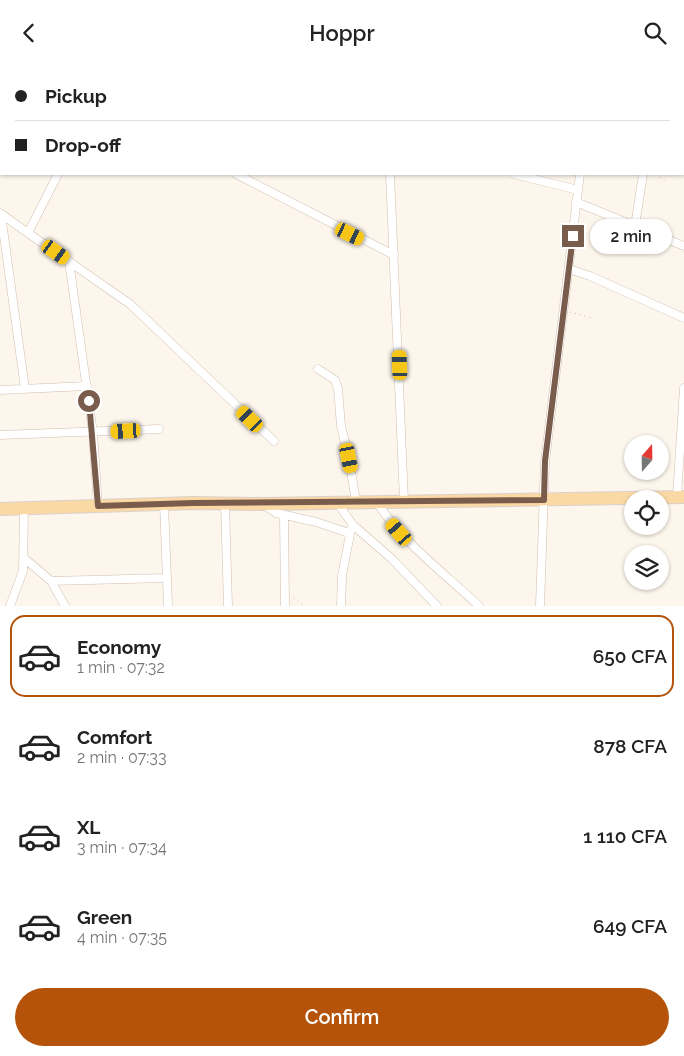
<!DOCTYPE html>
<meta charset="utf-8">
<style>
:root{--surface:#fff;--page:#f2f2f2;--text:#222;--muted:#767676;--line:#e0e0e0;--accent:#b45309}
body{margin:0;font-family:Raleway,sans-serif;background:var(--page);color:var(--text);height:100vh;display:flex;flex-direction:column;font-size:19px;white-space:nowrap}
*{box-sizing:border-box;margin:0}
p{font-size:16px;color:var(--muted)}
.icon{flex:none;width:28px;height:28px;fill:none;stroke:currentColor;stroke-width:2;stroke-linecap:round;stroke-linejoin:round}
.map{position:relative;height:541px;overflow:hidden}
.side{display:flex;flex-direction:column;background:var(--surface);flex:1}
.side>*{flex:none}
.hud{position:absolute;left:0px;top:0px;width:685px;height:110px;box-shadow:0 1px 4px #0004;display:grid;align-content:center;height:110px;padding:0 15px;background:var(--surface)}
.needle{width:32px;rotate:20deg}
.controls{position:absolute;left:624px;top:370px;display:grid;gap:10px}
.controls a{display:grid;place-items:center;width:45px;height:45px;border-radius:50%;background:var(--surface);box-shadow:0 1px 4px #0004;font-size:25px}
.end{position:absolute;width:22px;height:22px;margin:-11px;border:6px solid #7a5c4d;background:#fff;box-shadow:0 0 0 2px #fff}
.from{border-radius:50%}
.bubble{position:absolute;height:35px;border-radius:18px;background:var(--surface);box-shadow:0 1px 4px #0004;font-size:16px;font-weight:600;line-height:35px;text-align:center}
.car{position:absolute;width:15px;height:30px;margin:-15px -8px;border-radius:6px;box-shadow:0 0 4px 1px #0007;background:linear-gradient(#f5c518 24%,#345 0 40%,#f5c518 0 76%,#345 0 86%,#f5c518 0)}
.hud b{display:flex;align-items:center;gap:18px;height:48px;font-size:19px}
.hud b+b{border-top:1px solid var(--line)}
.hud i{width:12px;height:12px;background:var(--text)}
ul{padding:9px 0 0;list-style:none}
li{display:flex;align-items:center;gap:15px;height:82px;margin:0 10px 8px;padding:0 5px;border:2px solid transparent;border-radius:15px}
li div{flex:1}
li b{display:block;font-size:19px}
li em{font-style:normal;font-weight:600}
li.current{border-color:var(--accent)}
li>.icon{width:45px;height:45px;stroke-width:1.5}
.primary-button{display:flex;gap:10px;margin-top:auto;padding:10px 15px}
.primary-button a{flex:1;height:58px;border-radius:30px;background:var(--accent);color:#fff;font-size:20px;font-weight:600;line-height:58px;text-align:center}
header{display:flex;justify-content:space-between;align-items:center;height:65px;padding:0 15px;background:var(--surface);font-size:22px;font-weight:600}
.map>svg:first-child{display:block}
.lines{fill:none;stroke-linecap:round;stroke-linejoin:round}
.street-casing{stroke:#d1beb0;stroke-width:9}
.primary-casing{stroke:#dad1cd;stroke-width:14}
.path{stroke:#d9b8a5;stroke-width:1;stroke-dasharray:1 4;stroke-linecap:butt}
.street{stroke:#fff;stroke-width:8}
.primary{stroke:#fbd9a5;stroke-width:12}
.route{stroke:#7a5c4d;stroke-width:6}
</style>
<header><svg class="icon" aria-label="back" viewBox="0 0 24 24"><path d="M15 5l-7 7 7 7"/></svg>Hoppr<svg class="icon" aria-label="search" viewBox="0 0 24 24"><circle cx="10" cy="10" r="6"/><path d="M15 15l6 6"/></svg></header>
<div class="map">
<svg width="684" height="541" viewBox="0 0 684 541">
<rect width="100%" height="100%" fill="#fdf6ec"/>
<g class="lines">
<defs>
<path id="street" d="M30,0L32,1
M185,0L188,1
M321,0V1
M384,0V1
M11,1L13,0
M111,1L112,0
M209,1L213,0
M591,1V0
M654,1V0
M0,9L1,8
M236,109L394,190
M390,109L404,436
M514,109L578,125
M576,137L684,181
M0,148L28,168L58,109
M1,149L25,324
M635,161L643,109
M28,168L130,239L274,376
M69,196L93,368L98,441
M569,204L590,211L684,253
M318,304L335,315L338,323L341,361L349,393L356,437
M0,325L87,321
M0,370L159,364
M677,432L684,323
M336,436L353,460L392,494L437,541
M376,436C403,478 443,507 479,541
M225,438L228,541
M164,439L168,541
M263,439L276,448L316,457L349,468
M284,450L285,541
M24,493L51,516L65,541
M51,516L166,513
M10,541L23,506L24,443
M341,541L342,511L351,464
M540,541L545,397L580,109"/>
<path id="primary" d="M0,444L193,438L263,439L684,432"/>
</defs>
<use href="#street" class="street-casing"/>
<use href="#primary" class="primary-casing"/>
<path class="path" d="M656,109L666,117
M570,247L592,253
M293,533L305,541"/>
<use href="#street" class="street"/>
<use href="#primary" class="primary"/>
</g>
<g class="lines">
<path class="route" d="M89,336L98,441L193,438L544,435L545,396L573,171"/>
</g>
</svg>
<div class="controls">
<a><svg class="needle" viewBox="-14 -14 28 28"><path d="M0-13l5 13h-10z" fill="#e53935"/><path d="M0 13l5-13h-10z" fill="#767676"/></svg></a>
<a><svg class="icon" aria-label="locate" viewBox="0 0 24 24"><circle cx="12" cy="12" r="6"/><path d="M12 2v4M12 18v4M2 12h4M18 12h4"/></svg></a>
<a><svg class="icon" aria-label="layers" viewBox="0 0 24 24"><path d="M12 4l9 5-9 5-9-5zM3 14l9 5 9-5"/></svg></a>
</div>
<i class="end from" style="left:89px;top:336px"></i>
<i class="end" style="left:573px;top:171px"></i>
<div class="bubble" style="left:590px;top:154px;width:82px">2 min</div>
<i class="car" style="left:350px;top:169px;rotate:116deg"></i>
<i class="car" style="left:56px;top:187px;rotate:125deg"></i>
<i class="car" style="left:400px;top:300px;rotate:358deg"></i>
<i class="car" style="left:250px;top:354px;rotate:314deg"></i>
<i class="car" style="left:126px;top:366px;rotate:267deg"></i>
<i class="car" style="left:349px;top:393px;rotate:169deg"></i>
<i class="car" style="left:399px;top:467px;rotate:319deg"></i>
<div class="hud">
<b><i class="from"></i>Pickup</b>
<b><i></i>Drop-off</b>
</div>
</div>
<section class="side">
<ul>
<li class="current"><svg class="icon" aria-label="car" viewBox="0 0 24 24"><path d="M5 17H2v-5l4-1 3-4h7l3 4 3 1v5h-3M9 17h6M6 11h13"/><circle cx="7" cy="17" r="2"/><circle cx="17" cy="17" r="2"/></svg><div><b>Economy</b><p>1 min · 07:32</p></div><em>650 CFA</em></li>
<li><svg class="icon" aria-label="car" viewBox="0 0 24 24"><path d="M5 17H2v-5l4-1 3-4h7l3 4 3 1v5h-3M9 17h6M6 11h13"/><circle cx="7" cy="17" r="2"/><circle cx="17" cy="17" r="2"/></svg><div><b>Comfort</b><p>2 min · 07:33</p></div><em>878 CFA</em></li>
<li><svg class="icon" aria-label="car" viewBox="0 0 24 24"><path d="M5 17H2v-5l4-1 3-4h7l3 4 3 1v5h-3M9 17h6M6 11h13"/><circle cx="7" cy="17" r="2"/><circle cx="17" cy="17" r="2"/></svg><div><b>XL</b><p>3 min · 07:34</p></div><em>1 110 CFA</em></li>
<li><svg class="icon" aria-label="car" viewBox="0 0 24 24"><path d="M5 17H2v-5l4-1 3-4h7l3 4 3 1v5h-3M9 17h6M6 11h13"/><circle cx="7" cy="17" r="2"/><circle cx="17" cy="17" r="2"/></svg><div><b>Green</b><p>4 min · 07:35</p></div><em>649 CFA</em></li>
</ul>
<div class="primary-button"><a>Confirm</a></div>
</section>
